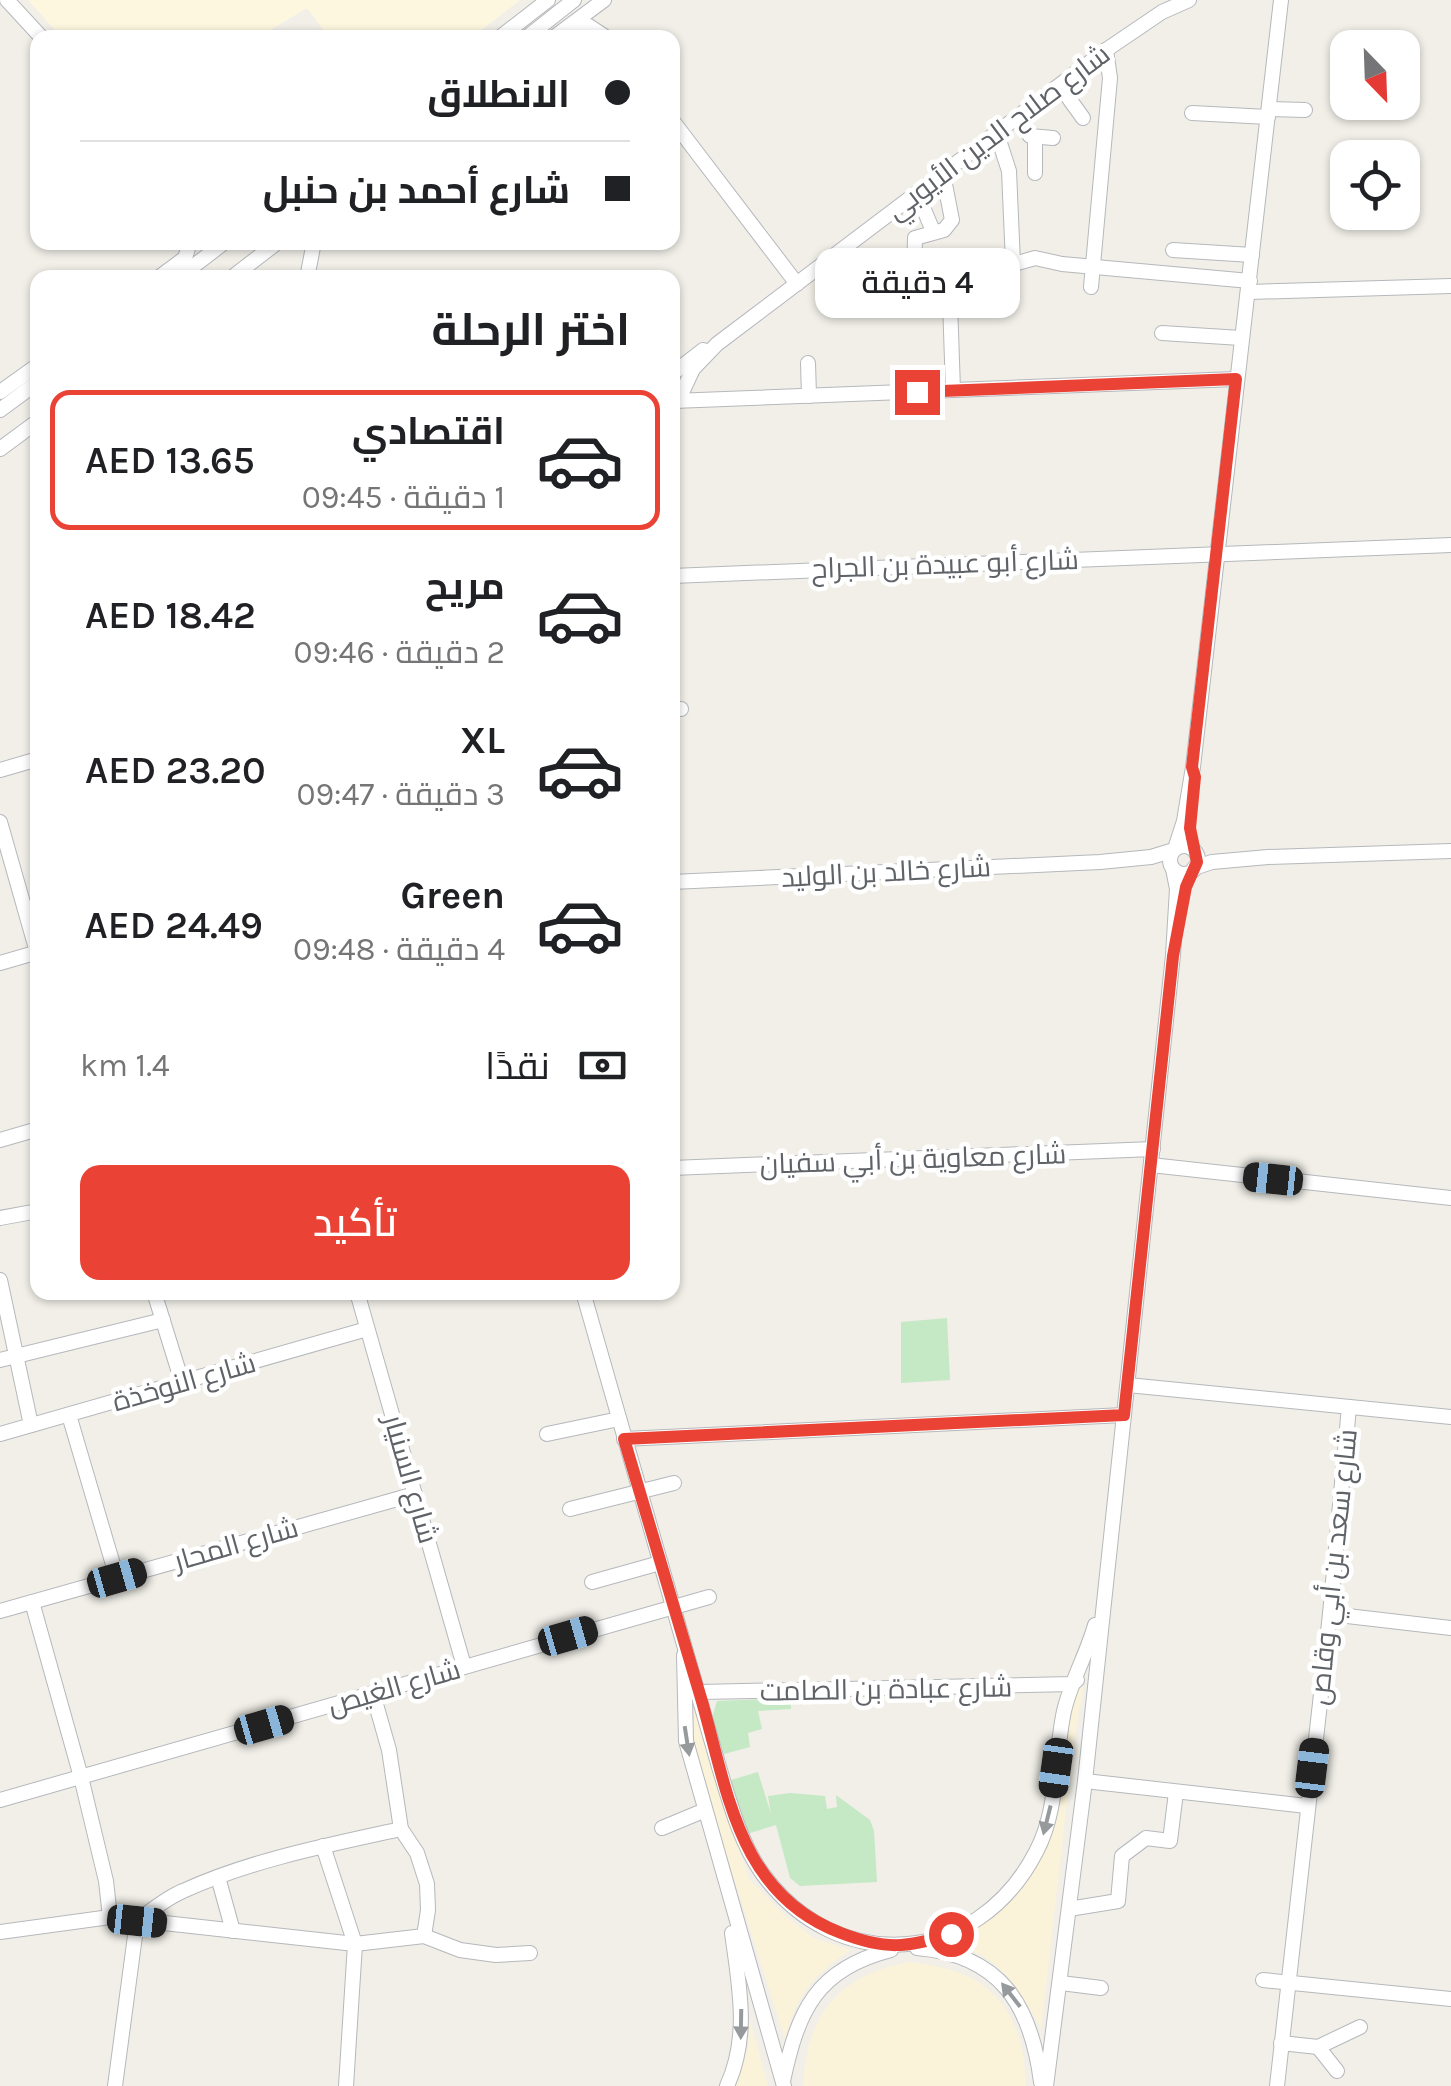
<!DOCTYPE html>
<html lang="ar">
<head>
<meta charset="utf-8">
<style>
  body { margin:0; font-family:Karla,Cairo,sans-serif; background:#f6f6f6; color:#202124; direction:rtl; height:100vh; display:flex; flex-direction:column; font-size:38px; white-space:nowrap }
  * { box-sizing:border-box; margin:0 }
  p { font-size:32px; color:#757577 }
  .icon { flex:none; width:55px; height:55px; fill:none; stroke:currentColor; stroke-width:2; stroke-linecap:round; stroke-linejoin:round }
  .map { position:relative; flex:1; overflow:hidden; direction:ltr }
  .sheet { position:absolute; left:30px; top:270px; width:650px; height:1030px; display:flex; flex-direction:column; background:#fff; border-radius:20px; box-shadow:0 2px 8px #0004; direction:rtl }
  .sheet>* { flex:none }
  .guide { position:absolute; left:30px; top:30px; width:650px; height:220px; border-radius:20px; box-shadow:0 2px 8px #0004; direction:rtl; display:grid; align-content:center; height:220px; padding:0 50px; background:#fff }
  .needle { width:65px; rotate:157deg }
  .fabs { position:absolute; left:1330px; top:30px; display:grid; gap:20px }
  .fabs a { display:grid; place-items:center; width:90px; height:90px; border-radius:20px; background:#fff; box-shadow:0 2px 8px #0004; font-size:50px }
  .end { position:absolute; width:45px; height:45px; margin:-22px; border:12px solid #ea4335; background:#fff; box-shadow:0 0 0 5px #fff }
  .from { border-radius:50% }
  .bubble { position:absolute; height:70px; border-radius:20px; background:#fff; box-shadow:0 2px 8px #0004; font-size:32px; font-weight:600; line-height:70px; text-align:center; direction:rtl }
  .car { position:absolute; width:30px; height:60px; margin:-30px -15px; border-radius:12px; box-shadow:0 0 8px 2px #0007; background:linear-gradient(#222 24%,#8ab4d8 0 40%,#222 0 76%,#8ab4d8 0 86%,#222 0) }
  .guide b { display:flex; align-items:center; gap:35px; height:95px; font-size:38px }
  .guide b+b { border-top:2px solid #e0e0e0 }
  .guide i { width:25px; height:25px; background:#202124 }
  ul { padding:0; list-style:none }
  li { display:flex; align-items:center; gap:30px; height:140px; margin:0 20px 15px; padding:0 30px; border:5px solid transparent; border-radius:20px }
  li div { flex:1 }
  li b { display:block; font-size:38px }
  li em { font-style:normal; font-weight:600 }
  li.on { border-color:#ea4335 }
  li>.icon { width:90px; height:90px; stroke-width:1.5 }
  h2 { padding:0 50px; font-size:45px; line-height:120px }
  .pay { display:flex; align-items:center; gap:25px; height:110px; padding:0 50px; font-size:38px }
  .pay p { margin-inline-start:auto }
  .cta { display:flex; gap:20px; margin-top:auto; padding:20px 50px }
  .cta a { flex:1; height:115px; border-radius:20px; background:#ea4335; color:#fff; font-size:40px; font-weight:600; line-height:115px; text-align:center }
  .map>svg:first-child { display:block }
  .commercial { fill:#fef7e0 }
  .green { fill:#c5e8c5 }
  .sand { fill:#fbf3d9 }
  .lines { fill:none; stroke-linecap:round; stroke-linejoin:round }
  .minor-casing { stroke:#b5b8bc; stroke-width:16 }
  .minor { stroke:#fff; stroke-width:14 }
  .oneway { fill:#979a9d }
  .route { stroke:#ea4335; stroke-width:12 }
  .labels { text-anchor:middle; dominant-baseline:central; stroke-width:9; stroke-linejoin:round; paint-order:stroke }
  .street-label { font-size:28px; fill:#5f6368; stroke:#fff }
</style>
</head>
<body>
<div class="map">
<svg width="1451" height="2086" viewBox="0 0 1451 2086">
  <rect width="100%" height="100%" fill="#f1efe8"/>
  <!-- commercial -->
  <path class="commercial" d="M28,0H520L473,37H329L307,8L259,37L62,38Z"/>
  <!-- green -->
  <g class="green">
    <path d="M947,1318L950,1380L901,1383V1322Z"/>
    <path d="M791,1698V1709L758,1711L762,1729L748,1733L750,1747L724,1754L712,1718L717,1701Z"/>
    <path d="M758,1772L771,1814L768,1796L790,1793L825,1796L827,1809L837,1807L836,1795L870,1820L874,1831L877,1882L800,1886L790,1878L776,1825L747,1834L731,1780Z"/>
  </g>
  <!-- sand -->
  <g class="sand">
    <path d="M1074,1687L1083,1688L1074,1740L1041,2029C1018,1986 998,1954 949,1943C973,1929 1000,1916 1016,1893C1047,1851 1062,1741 1074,1687Z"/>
    <path d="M692,1703L749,1879L783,1914L813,1938L851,1950C815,1972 795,1998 785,2039L690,1740Z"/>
    <path d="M908,1962C987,1969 1023,2005 1026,2086H803C807,2014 837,1977 908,1962Z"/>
    <path d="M750,2021L768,2086H735L748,2049Z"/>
  </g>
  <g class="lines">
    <defs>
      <g id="minor">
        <path d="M7,0L42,38"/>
        <path d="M570,26H589L607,38"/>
        <path d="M499,38L548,0"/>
        <path d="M526,38L574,0"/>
        <path d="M553,38L604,0"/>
        <path d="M1060,86L1083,118"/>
        <path d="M1269,109L1305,110"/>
        <path d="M1192,113L1268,117"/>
        <path d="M1017,118L1030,136L1053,138"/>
        <path d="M672,120L797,284"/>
        <path d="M997,134L1009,171L1013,263"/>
        <path d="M1035,173V137"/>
        <path d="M917,193L933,231"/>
        <path d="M1173,250L1252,255"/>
        <path d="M973,268L1004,267L1035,258L1062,264L1250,281"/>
        <path d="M914,275L915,238L944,230L952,220L943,174"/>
        <path d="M158,278L185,258L190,242"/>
        <path d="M178,278L225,242"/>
        <path d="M231,278L278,242"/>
        <path d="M307,278L314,242"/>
        <path d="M1091,287L1110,78L1106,50"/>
        <path d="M1249,292L1451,286"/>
        <path d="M950,302L953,390"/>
        <path d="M1162,333L1241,338"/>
        <path d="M808,363L809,396"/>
        <path d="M672,374L703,350"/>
        <path d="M0,392L38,365"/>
        <path d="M673,401L1236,379"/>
        <path d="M678,401L693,369L717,344L1106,50L1162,12L1189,0"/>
        <path d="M0,410L38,382"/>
        <path d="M0,449L38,421"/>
        <path d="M672,576L1451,545"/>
        <path d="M672,709H681"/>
        <path d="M0,770L38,759"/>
        <path d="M0,822L37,952"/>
        <circle cx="1184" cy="860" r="14"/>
        <path d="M1175,849L1184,821L1193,767L1281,0"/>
        <path d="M1194,868L1212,862L1268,857L1451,851"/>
        <path d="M672,882L1100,862L1151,857L1174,850"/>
        <path d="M0,963L38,952"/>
        <path d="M0,1140L38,1129"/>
        <path d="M1151,1165L1451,1198"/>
        <path d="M672,1168L1153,1149"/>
        <path d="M0,1218L38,1211"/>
        <path d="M0,1280L31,1425"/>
        <path d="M154,1292L182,1382"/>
        <path d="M357,1292L464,1666"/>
        <path d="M583,1292L719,1767C730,1803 740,1842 762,1873C837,1977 977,1966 1036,1852C1059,1809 1054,1758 1064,1711C1071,1681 1087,1654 1095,1625"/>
        <path d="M0,1360L163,1320"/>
        <path d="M1128,1385L1451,1417"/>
        <path d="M69,1415L117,1578"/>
        <path d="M0,1434L367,1329"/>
        <path d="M547,1434L619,1419"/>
        <path d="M624,1439L1124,1415"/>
        <path d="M570,1509L674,1483"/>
        <path d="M592,1582L660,1563"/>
        <path d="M32,1602L81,1777L106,1881L110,1917"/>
        <path d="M0,1611L415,1494"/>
        <path d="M1330,1614L1451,1628"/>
        <path d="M684,1655L686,1741L784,2086"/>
        <path d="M700,1692L1072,1684L1077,1680"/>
        <path d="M373,1694L389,1750L401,1829L417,1853L427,1884L428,1910L424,1936"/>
        <path d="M1085,1781L1307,1806"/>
        <path d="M0,1800L709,1597"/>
        <path d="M662,1828L703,1811"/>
        <path d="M323,1846L355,1944L346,2086"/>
        <path d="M218,1877L233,1931"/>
        <path d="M1069,1909L1118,1901L1122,1856L1146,1838L1170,1841L1176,1792"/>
        <path d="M0,1932L110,1917L355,1944L424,1936L460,1950L496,1955L530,1953"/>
        <path d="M917,1948C1001,1955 1031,2005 1041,2082"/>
        <path d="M1263,1980L1451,1999"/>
        <path d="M1061,1983L1101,1988"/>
        <path d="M1281,2043L1318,2047"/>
        <path d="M1337,2071L1318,2047L1360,2027"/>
        <path d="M783,2081C798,2011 816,1969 891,1950"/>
        <path d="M115,2086L137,1921C151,1911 166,1898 183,1891C251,1860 328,1845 401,1829"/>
        <path d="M727,2086C750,2036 739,1985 732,1933"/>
        <path d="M1046,2086L1085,1781L1173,955L1177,889L1173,869"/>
        <path d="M1277,2086L1330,1614L1349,1407"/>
      </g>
    </defs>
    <!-- minor casing -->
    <use href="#minor" class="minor-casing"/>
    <!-- minor -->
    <use href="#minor" class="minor"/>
  </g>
  <!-- one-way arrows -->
  <defs><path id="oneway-solid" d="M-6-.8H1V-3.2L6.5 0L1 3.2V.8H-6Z" transform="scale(2.5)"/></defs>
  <g class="oneway">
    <use href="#oneway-solid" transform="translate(687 1741) rotate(81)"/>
    <use href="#oneway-solid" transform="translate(1047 1820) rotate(104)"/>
    <use href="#oneway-solid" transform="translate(1011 1995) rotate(-128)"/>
    <use href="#oneway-solid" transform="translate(741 2024) rotate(91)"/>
  </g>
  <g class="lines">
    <!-- route -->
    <path class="route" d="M917,392L1236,379L1192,767L1195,777L1190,828L1197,862L1186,887L1173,956L1124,1415L624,1439C648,1522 673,1605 698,1688C727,1782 734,1893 841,1933C885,1950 907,1948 951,1934"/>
  </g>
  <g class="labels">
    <!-- street labels -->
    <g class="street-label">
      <text transform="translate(998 132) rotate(-37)">شارع صلاح الدين الأيوبي</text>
      <text transform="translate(945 564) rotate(-2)">شارع أبو عبيدة بن الجراح</text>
      <text transform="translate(886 872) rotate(-3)">شارع خالد بن الوليد</text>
      <text transform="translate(913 1159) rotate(-2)">شارع معاوية بن أبي سفيان</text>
      <text transform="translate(184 1382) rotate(-16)">شارع النوخذة</text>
      <text transform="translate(411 1479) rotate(74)">شارع السنيار</text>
      <text transform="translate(236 1544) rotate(-16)">شارع المحار</text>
      <text transform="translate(1333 1567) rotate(-84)">شارع سعد بن أبي وقاص</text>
      <text transform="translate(394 1687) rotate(-16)">شارع الغيص</text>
      <text transform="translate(886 1689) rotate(-1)">شارع عبادة بن الصامت</text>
    </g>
  </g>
</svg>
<div class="fabs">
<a><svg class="needle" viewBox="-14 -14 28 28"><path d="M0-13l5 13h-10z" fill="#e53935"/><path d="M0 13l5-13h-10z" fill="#757577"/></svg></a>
<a><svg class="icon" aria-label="locate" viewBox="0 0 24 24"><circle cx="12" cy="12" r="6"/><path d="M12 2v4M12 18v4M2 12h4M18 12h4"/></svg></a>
</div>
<i class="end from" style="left:951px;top:1934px"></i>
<i class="end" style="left:917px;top:392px"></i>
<div class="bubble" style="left:815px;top:248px;width:205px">4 دقيقة</div>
<i class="car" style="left:1273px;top:1179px;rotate:276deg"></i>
<i class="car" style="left:117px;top:1578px;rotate:74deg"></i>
<i class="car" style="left:568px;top:1636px;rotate:74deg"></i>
<i class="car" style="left:264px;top:1725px;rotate:74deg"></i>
<i class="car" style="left:1056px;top:1768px;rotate:188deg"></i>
<i class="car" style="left:1312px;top:1768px;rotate:7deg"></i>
<i class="car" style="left:137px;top:1921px;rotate:96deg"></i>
<div class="guide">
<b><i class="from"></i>الانطلاق</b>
<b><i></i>شارع أحمد بن حنبل</b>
</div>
<section class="sheet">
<h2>اختر الرحلة</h2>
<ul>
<li class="on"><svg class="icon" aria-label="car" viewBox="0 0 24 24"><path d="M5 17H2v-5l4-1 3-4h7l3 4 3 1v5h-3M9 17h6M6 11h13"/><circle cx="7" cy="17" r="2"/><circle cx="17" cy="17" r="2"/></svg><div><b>اقتصادي</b><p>1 دقيقة · 09:45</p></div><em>AED 13.65</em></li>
<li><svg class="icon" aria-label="car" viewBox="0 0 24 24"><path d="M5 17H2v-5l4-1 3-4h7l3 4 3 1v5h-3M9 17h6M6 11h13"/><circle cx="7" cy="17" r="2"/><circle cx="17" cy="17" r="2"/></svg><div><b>مريح</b><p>2 دقيقة · 09:46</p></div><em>AED 18.42</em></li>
<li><svg class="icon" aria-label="car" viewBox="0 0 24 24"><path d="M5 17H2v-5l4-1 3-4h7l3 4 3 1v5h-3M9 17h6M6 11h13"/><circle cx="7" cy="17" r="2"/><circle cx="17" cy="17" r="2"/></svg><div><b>XL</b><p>3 دقيقة · 09:47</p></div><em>AED 23.20</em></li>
<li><svg class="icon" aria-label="car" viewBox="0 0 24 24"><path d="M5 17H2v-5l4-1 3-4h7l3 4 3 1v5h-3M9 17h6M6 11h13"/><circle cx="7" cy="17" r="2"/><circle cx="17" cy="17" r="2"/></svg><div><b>Green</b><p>4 دقيقة · 09:48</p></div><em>AED 24.49</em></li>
</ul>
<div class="pay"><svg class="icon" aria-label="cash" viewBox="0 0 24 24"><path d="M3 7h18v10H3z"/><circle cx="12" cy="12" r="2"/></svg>نقدًا<p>1.4 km</p></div>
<div class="cta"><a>تأكيد</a></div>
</section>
</div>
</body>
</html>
